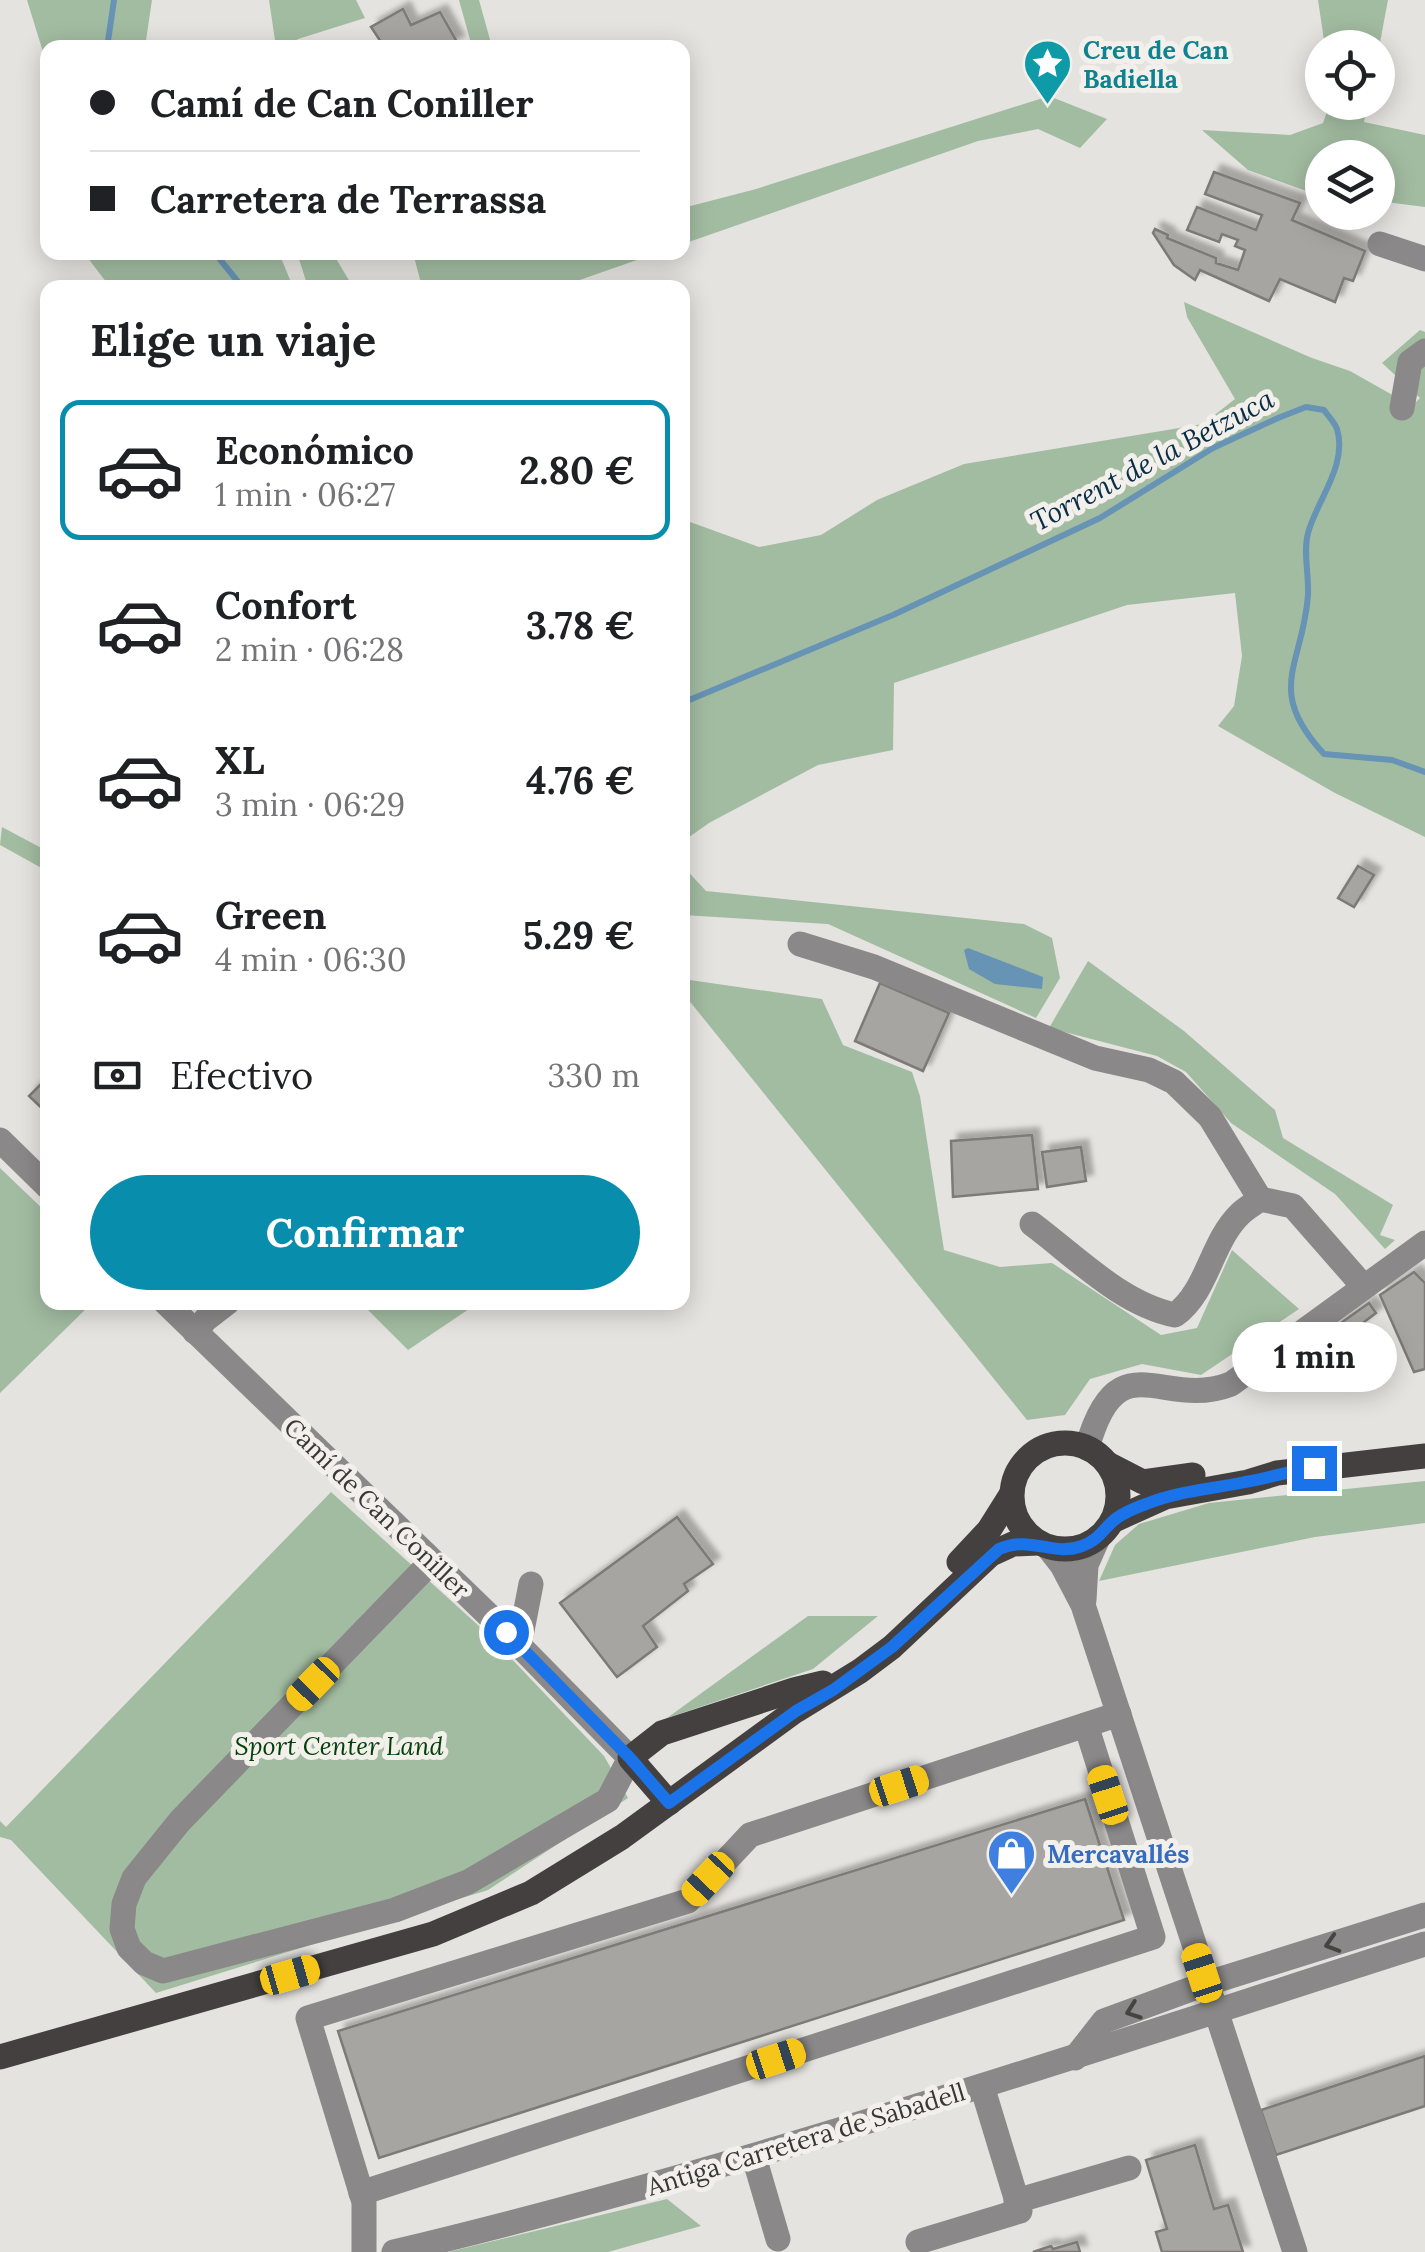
<!DOCTYPE html>
<html lang="es">
<head>
<meta charset="utf-8">
<style>
  body { margin:0; font-family:Lora,serif; background:#f2f2f2; color:#202124; height:100vh; display:flex; flex-direction:column; font-size:38px; white-space:nowrap }
  * { box-sizing:border-box; margin:0 }
  p { font-size:32px; color:#757577 }
  .icon { flex:none; width:55px; height:55px; fill:none; stroke:currentColor; stroke-width:2; stroke-linecap:round; stroke-linejoin:round }
  .map { position:relative; flex:1; overflow:hidden }
  .details { position:absolute; left:40px; top:280px; width:650px; height:1030px; display:flex; flex-direction:column; background:#fff; border-radius:20px; box-shadow:0 5px 25px #0003 }
  .details>* { flex:none }
  .banner { position:absolute; left:40px; top:40px; width:650px; height:220px; border-radius:20px; box-shadow:0 5px 25px #0003; display:grid; align-content:center; height:220px; padding:0 50px; background:#fff }
  .fabs { position:absolute; left:1305px; top:30px; display:grid; gap:20px }
  .fabs a { display:grid; place-items:center; width:90px; height:90px; border-radius:50%; background:#fff; box-shadow:0 5px 25px #0003; font-size:50px }
  .end { position:absolute; width:45px; height:45px; margin:-22px; border:12px solid #1a73e8; background:#fff; box-shadow:0 0 0 5px #fff }
  .from { border-radius:50% }
  .bubble { position:absolute; height:70px; border-radius:35px; background:#fff; box-shadow:0 5px 25px #0003; font-size:32px; font-weight:700; line-height:70px; text-align:center }
  .car { position:absolute; width:30px; height:60px; margin:-30px -15px; border-radius:12px; box-shadow:0 0 8px 2px #0007; background:linear-gradient(#f5c518 24%,#345 0 40%,#f5c518 0 76%,#345 0 86%,#f5c518 0) }
  .banner b { display:flex; align-items:center; gap:35px; height:95px; font-size:38px }
  .banner b+b { border-top:2px solid #e0e0e0 }
  .banner i { width:25px; height:25px; background:#202124 }
  ul { padding:0; list-style:none }
  li { display:flex; align-items:center; gap:30px; height:140px; margin:0 20px 15px; padding:0 30px; border:5px solid transparent; border-radius:20px }
  li div { flex:1 }
  li b { display:block; font-size:38px }
  li em { font-style:normal; font-weight:700 }
  li.active { border-color:#088dac }
  li>.icon { width:90px; height:90px; stroke-width:1.5 }
  h2 { padding:0 50px; font-size:45px; line-height:120px }
  .pay { display:flex; align-items:center; gap:25px; height:110px; padding:0 50px; font-size:38px }
  .pay p { margin-inline-start:auto }
  .action { display:flex; gap:20px; margin-top:auto; padding:20px 50px }
  .action a { flex:1; height:115px; border-radius:60px; background:#088dac; color:#fff; font-size:40px; font-weight:700; line-height:115px; text-align:center }
  .map>svg:first-child { display:block }
  .green { fill:#a2bca1 }
  .water { fill:#6793b5 }
  .lines { fill:none; stroke-linecap:round; stroke-linejoin:round }
  .stream { stroke:#6793b5; stroke-width:6 }
  .building { fill:#a7a5a1; stroke:#7d7a77; stroke-width:2.5; filter:url(#shadow) }
  .minor { stroke:#8a8888; stroke-width:25 }
  .major { stroke:#444040; stroke-width:25 }
  .oneway { stroke:#454443 }
  .route { stroke:#1a73e8; stroke-width:12 }
  .labels { text-anchor:middle; dominant-baseline:central; stroke-width:10; stroke-linejoin:round; paint-order:stroke }
  .culture-label { font-size:25px; font-weight:bold; fill:#0d838f; stroke:#f3f0ec; text-anchor:start }
  .street-label { font-size:25px; fill:#393837; stroke:#f3f0ec }
  .park-label { font-size:25px; font-style:italic; fill:#023f09; stroke:#f3f0ec }
  .shop-label { font-size:25px; font-weight:bold; fill:#366cbe; stroke:#f3f0ec; text-anchor:start }
  .water-label { font-size:28px; font-style:italic; fill:#082d45; stroke:#f3f0ec }
</style>
</head>
<body>
<div class="map">
<svg width="1425" height="2252" viewBox="0 0 1425 2252">
  <defs>
    <filter id="shadow"><feDropShadow dx="7" dy="-7" stdDeviation="2.5" flood-color="#0004"/></filter>
  </defs>
  <rect width="100%" height="100%" fill="#e5e3df"/>
  <!-- green -->
  <g class="green">
    <path d="M27,0H152L145,47L48,48L47,65Z"/>
    <path d="M269,0H356L365,18L298,39L287,47H276Z"/>
    <path d="M459,0H479L492,47H472Z"/>
    <path d="M1318,0H1388L1378,53V48L1325,47Z"/>
    <path d="M1049,96L1107,119L1080,148L1038,129L978,141L683,244V208L756,189Z"/>
    <path d="M1330,103H1368L1364,122L1425,135V207L1378,201V158H1322V195L1315,194L1248,170L1202,130L1290,135L1323,123Z"/>
    <path d="M332,252L353,287H308L297,253Z"/>
    <path d="M84,253H279L293,287H110Z"/>
    <path d="M413,253V252L657,253L574,282L575,288L422,287Z"/>
    <path d="M1184,302L1312,358L1350,371L1412,406L1420,398L1382,363L1420,330L1425,332V837L1335,793L1218,726L1234,706L1242,656L1235,593L1127,605L894,683L893,750L818,765L709,823L682,842V519L759,547L821,535L877,500L964,464L1203,424L1235,399L1187,317Z"/>
    <path d="M2,827L47,851V871L0,845Z"/>
    <path d="M682,865L706,891L1024,924L1052,938L1060,978L1036,1018L828,924L683,915Z"/>
    <path d="M1088,961L1184,1031L1275,1110L1283,1138L1393,1205L1380,1235L1395,1240L1385,1249L1335,1194L1231,1123L1186,1072L1157,1056L1049,1028Z"/>
    <path d="M683,979L822,999L843,1045L912,1072L920,1096L944,1250L1000,1267L1052,1263L1161,1335L1197,1328L1232,1250L1299,1309L1201,1375L1142,1364L1090,1379L1065,1415L1027,1420L683,993Z"/>
    <path d="M0,1168L47,1213L48,1302L92,1303L0,1393Z"/>
    <path d="M361,1303H478L408,1350Z"/>
    <path d="M1425,1481V1523L1315,1537L1099,1581L1115,1545L1139,1524L1209,1503Z"/>
    <path d="M331,1492L490,1636L604,1756L628,1798L488,1890L156,1993L11,1840L0,1837V1821L6,1827Z"/>
    <path d="M808,1616H878L813,1669L667,1718Z"/>
    <path d="M667,2199L701,2226L608,2252H448Z"/>
  </g>
  <!-- water -->
  <path class="water" d="M968,948L1043,977L1042,989L995,984L969,969L964,950Z"/>
  <g class="lines">
    <!-- stream -->
    <g class="stream">
      <path d="M107,48L114,0"/>
      <path d="M214,252L243,288"/>
      <path d="M682,703L893,615L1100,518L1213,448L1278,418L1306,407L1324,410C1328,416 1335,423 1337,429C1348,465 1317,500 1308,533C1303,552 1309,575 1308,595C1303,666 1264,689 1324,754L1392,760L1425,772"/>
    </g>
  </g>
  <!-- building -->
  <g class="building">
    <path d="M403,9L411,25L440,12L457,42L446,48H385L371,27Z"/>
    <path d="M1214,172L1300,203L1292,220L1365,251L1353,281L1344,278L1335,302L1280,279L1269,301L1200,270L1195,280L1174,265L1153,233L1155,229L1168,235L1167,238L1216,258V263L1238,270L1245,250L1235,246L1238,240L1222,234L1219,242L1187,230L1197,207L1256,230L1262,215L1205,194Z"/>
    <path d="M1358,866L1374,875L1354,907L1338,898Z"/>
    <path d="M880,983L949,1013L923,1071L855,1041Z"/>
    <path d="M48,1077V1114L29,1096Z"/>
    <path d="M1032,1135L1038,1189L953,1197L951,1141Z"/>
    <path d="M1081,1147L1086,1181L1047,1187L1042,1152Z"/>
    <path d="M1414,1272L1425,1283V1369L1414,1372L1380,1295Z"/>
    <path d="M1369,1303L1376,1313L1318,1357L1314,1351L1301,1362L1304,1368L1275,1389L1265,1377Z"/>
    <path d="M677,1517L713,1564L684,1584L688,1591L643,1626L657,1647L617,1677L560,1603Z"/>
    <path d="M1085,1799L1124,1920L379,2158L338,2031Z"/>
    <path d="M1425,2056V2106L1276,2155L1261,2110Z"/>
    <path d="M1195,2145L1214,2209L1228,2205L1243,2252H1162L1156,2232L1167,2229L1146,2160Z"/>
    <path d="M1077,2242L1080,2252H1033L1051,2246L1053,2249Z"/>
  </g>
  <g class="lines">
    <!-- minor -->
    <g class="minor">
      <path d="M1380,244L1425,259"/>
      <path d="M1402,408L1410,362L1425,351"/>
      <path d="M800,944L874,967L1095,1058L1149,1070L1174,1082L1210,1117L1260,1199"/>
      <path d="M0,1140L48,1187"/>
      <path d="M1032,1224C1075,1256 1121,1304 1175,1315C1208,1291 1211,1242 1240,1214C1246,1208 1254,1204 1260,1199L1293,1206L1364,1287"/>
      <path d="M165,1302L506,1632L630,1758L608,1800L468,1882L395,1910L163,1971L144,1963L129,1948L122,1929L124,1904L134,1878L180,1821L432,1561"/>
      <path d="M195,1332L206,1319L228,1302"/>
      <path d="M1087,1448C1118,1338 1162,1411 1231,1384L1425,1243"/>
      <path d="M1048,1547L1062,1565L1083,1605L1295,2252"/>
      <path d="M1084,1600L1086,1565L1098,1538"/>
      <path d="M519,1646L531,1584"/>
      <path d="M1075,2058L1104,2021L1205,1984L1425,1915"/>
      <path d="M754,2157L778,2239"/>
      <path d="M361,2193L1153,1937L1086,1725"/>
      <path d="M1016,2201L1129,2168"/>
      <path d="M918,2242L1020,2211L982,2086"/>
      <path d="M364,2252V2202L308,2018L688,1901L750,1835L1119,1714"/>
      <path d="M394,2252C743,2169 1083,2053 1425,1944"/>
    </g>
    <!-- major -->
    <g class="major">
      <circle cx="1065" cy="1496" r="53"/>
      <path d="M1108,1464L1143,1482L1193,1475"/>
      <path d="M1112,1521L1165,1497L1248,1482L1277,1473L1425,1456"/>
      <path d="M959,1562L989,1530L1011,1495"/>
      <path d="M669,1803L630,1758L662,1733L794,1690L823,1683"/>
      <path d="M0,2057L433,1934L531,1893L622,1837L795,1711L860,1671L892,1647L991,1554L1013,1544L1038,1543"/>
    </g>
  </g>
  <!-- one-way arrows -->
  <defs><path id="oneway-chevron" d="M-2-3.5L2.5 0L-2 3.5" fill="none" stroke-width="1.6" stroke-linecap="round" stroke-linejoin="round" transform="scale(2.5)"/></defs>
  <g class="oneway">
    <use href="#oneway-chevron" transform="translate(1332 1944) rotate(163)"/>
    <use href="#oneway-chevron" transform="translate(1133 2011) rotate(160)"/>
  </g>
  <g class="lines">
    <!-- route -->
    <path class="route" d="M506,1632L630,1758L669,1803L796,1711L833,1690L892,1647L999,1549C1032,1535 1052,1557 1082,1546C1097,1541 1101,1532 1112,1522C1120,1514 1135,1508 1146,1504C1178,1491 1212,1489 1245,1482C1269,1478 1289,1471 1314,1468"/>
  </g>
  <!-- icons -->
  <defs>
    <symbol id="sight-pin" viewBox="-11 -11 22 30"><path d="M0 17L-7.5 6A9.5 9.5 0 1 1 7.5 6Z" fill="#0f9aa8" stroke="#f3f0ec"/><path d="M0-6L1.8-2.2L6-1.7L2.9 1.2L3.7 5.4L0 3.3L-3.7 5.4L-2.9 1.2L-6-1.7L-1.8-2.2Z" fill="#fff"/></symbol>
    <symbol id="shop-pin" viewBox="-11 -11 22 30"><path d="M0 17L-7.5 6A9.5 9.5 0 1 1 7.5 6Z" fill="#3f7fe0" stroke="#f3f0ec"/><path d="M-5-2.5h2.3a2.7 3.5 0 0 1 5.4 0H5L5.5 6h-11ZM-1.5-2.5h3a1.5 2.3 0 0 0-3 0Z" fill="#fff"/></symbol>
  </defs>
  <g fill-rule="evenodd">
    <use href="#sight-pin" x="1020" y="36" width="55" height="75"/>
    <use href="#shop-pin" x="984" y="1826" width="55" height="75"/>
  </g>
  <g class="labels">
    <!-- culture labels -->
    <g class="culture-label">
      <text x="1083" y="50">Creu de Can<tspan x="1083" dy="29">Badiella</tspan></text>
    </g>
    <!-- street labels -->
    <g class="street-label">
      <text transform="translate(377 1508) rotate(44)">Camí de Can Coniller</text>
      <text transform="translate(806 2139) rotate(-17)">Antiga Carretera de Sabadell</text>
    </g>
    <!-- park labels -->
    <g class="park-label">
      <text x="339" y="1746">Sport Center Land</text>
    </g>
    <!-- shop labels -->
    <g class="shop-label">
      <text x="1047" y="1854">Mercavallés</text>
    </g>
    <!-- water labels -->
    <g class="water-label">
      <text transform="translate(1152 460) rotate(-28)">Torrent de la Betzuca</text>
    </g>
  </g>
</svg>
<div class="fabs">
<a><svg class="icon" aria-label="locate" viewBox="0 0 24 24"><circle cx="12" cy="12" r="6"/><path d="M12 2v4M12 18v4M2 12h4M18 12h4"/></svg></a>
<a><svg class="icon" aria-label="layers" viewBox="0 0 24 24"><path d="M12 4l9 5-9 5-9-5zM3 14l9 5 9-5"/></svg></a>
</div>
<i class="end from" style="left:506px;top:1632px"></i>
<i class="end" style="left:1314px;top:1468px"></i>
<div class="bubble" style="left:1232px;top:1322px;width:165px">1 min</div>
<i class="car" style="left:313px;top:1684px;rotate:224deg"></i>
<i class="car" style="left:899px;top:1786px;rotate:72deg"></i>
<i class="car" style="left:1108px;top:1795px;rotate:342deg"></i>
<i class="car" style="left:708px;top:1879px;rotate:223deg"></i>
<i class="car" style="left:1202px;top:1973px;rotate:342deg"></i>
<i class="car" style="left:290px;top:1975px;rotate:74deg"></i>
<i class="car" style="left:776px;top:2059px;rotate:72deg"></i>
<div class="banner">
<b><i class="from"></i>Camí de Can Coniller</b>
<b><i></i>Carretera de Terrassa</b>
</div>
<section class="details">
<h2>Elige un viaje</h2>
<ul>
<li class="active"><svg class="icon" aria-label="car" viewBox="0 0 24 24"><path d="M5 17H2v-5l4-1 3-4h7l3 4 3 1v5h-3M9 17h6M6 11h13"/><circle cx="7" cy="17" r="2"/><circle cx="17" cy="17" r="2"/></svg><div><b>Económico</b><p>1 min · 06:27</p></div><em>2.80 €</em></li>
<li><svg class="icon" aria-label="car" viewBox="0 0 24 24"><path d="M5 17H2v-5l4-1 3-4h7l3 4 3 1v5h-3M9 17h6M6 11h13"/><circle cx="7" cy="17" r="2"/><circle cx="17" cy="17" r="2"/></svg><div><b>Confort</b><p>2 min · 06:28</p></div><em>3.78 €</em></li>
<li><svg class="icon" aria-label="car" viewBox="0 0 24 24"><path d="M5 17H2v-5l4-1 3-4h7l3 4 3 1v5h-3M9 17h6M6 11h13"/><circle cx="7" cy="17" r="2"/><circle cx="17" cy="17" r="2"/></svg><div><b>XL</b><p>3 min · 06:29</p></div><em>4.76 €</em></li>
<li><svg class="icon" aria-label="car" viewBox="0 0 24 24"><path d="M5 17H2v-5l4-1 3-4h7l3 4 3 1v5h-3M9 17h6M6 11h13"/><circle cx="7" cy="17" r="2"/><circle cx="17" cy="17" r="2"/></svg><div><b>Green</b><p>4 min · 06:30</p></div><em>5.29 €</em></li>
</ul>
<div class="pay"><svg class="icon" aria-label="cash" viewBox="0 0 24 24"><path d="M3 7h18v10H3z"/><circle cx="12" cy="12" r="2"/></svg>Efectivo<p>330 m</p></div>
<div class="action"><a>Confirmar</a></div>
</section>
</div>
</body>
</html>
